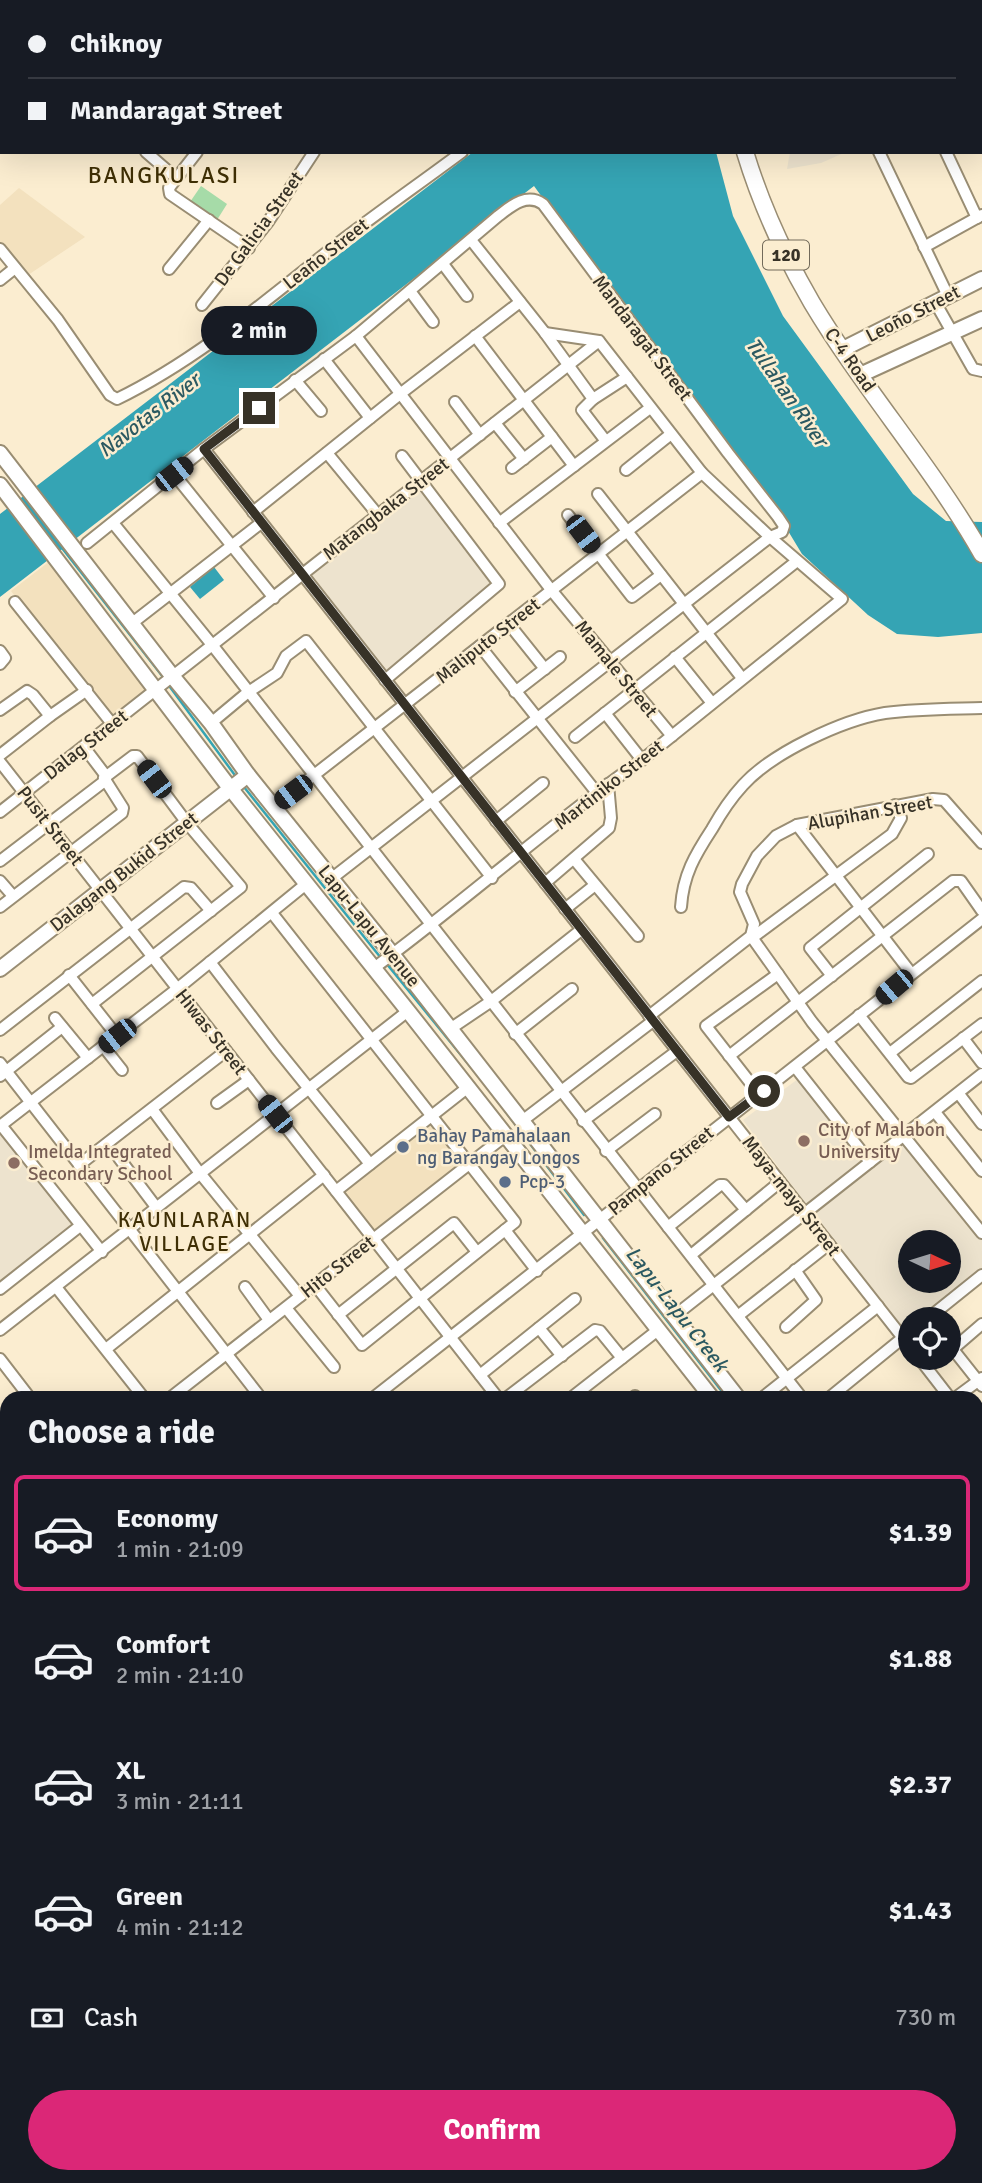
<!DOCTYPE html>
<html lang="en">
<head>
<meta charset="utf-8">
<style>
  body { margin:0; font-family:Signika,sans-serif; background:#20242c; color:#f1f3f6; height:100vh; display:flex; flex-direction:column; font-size:26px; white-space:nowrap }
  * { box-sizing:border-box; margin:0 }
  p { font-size:23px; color:#9ea1a6 }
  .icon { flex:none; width:38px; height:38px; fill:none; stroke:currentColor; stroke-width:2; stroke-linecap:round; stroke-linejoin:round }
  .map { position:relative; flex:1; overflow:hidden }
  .drawer { position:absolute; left:0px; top:1391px; width:984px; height:793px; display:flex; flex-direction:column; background:#171b24; border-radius:21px 21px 0 0; box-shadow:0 7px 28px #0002 }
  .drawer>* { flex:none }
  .hud { position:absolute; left:0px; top:0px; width:984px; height:154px; box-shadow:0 7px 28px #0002; display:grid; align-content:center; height:154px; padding:0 28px; background:#171b24 }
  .needle { width:46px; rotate:94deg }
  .tools { position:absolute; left:898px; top:1230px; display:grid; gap:14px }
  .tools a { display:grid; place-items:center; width:63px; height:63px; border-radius:50%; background:#171b24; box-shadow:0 7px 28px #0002; font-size:35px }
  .end { position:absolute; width:32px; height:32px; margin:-16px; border:9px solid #373227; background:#fff; box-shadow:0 0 0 4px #fff }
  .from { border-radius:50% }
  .bubble { position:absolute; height:49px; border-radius:24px; background:#171b24; box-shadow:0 7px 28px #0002; font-size:23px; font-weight:800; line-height:49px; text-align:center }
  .car { position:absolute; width:21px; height:42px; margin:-21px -10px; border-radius:9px; box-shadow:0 0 5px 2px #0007; background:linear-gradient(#222 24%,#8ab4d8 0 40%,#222 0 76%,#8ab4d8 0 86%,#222 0) }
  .hud b { display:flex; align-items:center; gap:24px; height:66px; font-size:26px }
  .hud b+b { border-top:2px solid #363941 }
  .hud i { width:18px; height:18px; background:#f1f3f6 }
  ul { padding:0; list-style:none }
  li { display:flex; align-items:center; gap:21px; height:116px; margin:0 14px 10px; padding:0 14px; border:4px solid transparent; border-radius:10px }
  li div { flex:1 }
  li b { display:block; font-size:26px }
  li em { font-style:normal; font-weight:800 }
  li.selected { border-color:#db2777 }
  li>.icon { width:63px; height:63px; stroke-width:1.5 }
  h2 { padding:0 28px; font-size:32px; line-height:84px }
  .pay { display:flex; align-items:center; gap:18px; height:77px; padding:0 28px; font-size:26px }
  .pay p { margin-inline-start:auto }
  .cta { display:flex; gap:14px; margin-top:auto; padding:14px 28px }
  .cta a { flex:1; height:80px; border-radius:42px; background:#db2777; color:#fff; font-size:28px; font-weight:800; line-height:80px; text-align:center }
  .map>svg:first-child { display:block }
  .built { fill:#f3e1be }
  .education { fill:#ede3ce; fill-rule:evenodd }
  .green { fill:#a6dba8 }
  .water { fill:#35a4b4 }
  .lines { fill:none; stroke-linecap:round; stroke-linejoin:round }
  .stream { stroke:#35a4b4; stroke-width:2.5 }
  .minor-casing { stroke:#998d73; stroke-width:14 }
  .major-casing { stroke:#998d73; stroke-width:18 }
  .highway-casing { stroke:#998d73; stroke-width:19 }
  .minor { stroke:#fff; stroke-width:10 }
  .major { stroke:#fff; stroke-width:14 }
  .highway { stroke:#fff; stroke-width:16 }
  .route { stroke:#373227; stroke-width:9 }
  .education-dot { fill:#8d6e63; stroke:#fbedd0; stroke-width:2.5 }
  .service-dot { fill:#5c6f8a; stroke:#fbedd0; stroke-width:2.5 }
  .labels { text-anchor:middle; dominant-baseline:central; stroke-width:5; stroke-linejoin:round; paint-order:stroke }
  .shield { fill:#fbedd0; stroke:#726a5a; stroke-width:2 }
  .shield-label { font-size:18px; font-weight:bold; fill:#373227 }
  .street-label { font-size:19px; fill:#373227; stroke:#fbedd0 }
  .education-label { font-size:19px; fill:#785e54; stroke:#fbedd0; text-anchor:start }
  .service-label { font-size:19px; fill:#4e5e75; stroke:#fbedd0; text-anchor:start }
  .water-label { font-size:21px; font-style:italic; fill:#2b5961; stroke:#fbedd0 }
  .neighbourhood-label { font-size:21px; letter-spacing:2px; fill:#3f2f05; stroke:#fbedd0 }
  .quarter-label { font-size:23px; letter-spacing:2px; fill:#3f2f05; stroke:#fbedd0 }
</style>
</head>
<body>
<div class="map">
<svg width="982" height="2183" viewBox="0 0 982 2183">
  <rect width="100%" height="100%" fill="#fbedd0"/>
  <!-- built -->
  <g class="built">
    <path d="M19,188L85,237L28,275L0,242V205Z"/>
    <path d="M50,561L149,688L109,718L11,591Z"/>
    <path d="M431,1119L464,1161L375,1231L340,1189Z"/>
  </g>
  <!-- education -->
  <g class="education">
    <path d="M790,152H846L821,163L787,169Z"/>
    <path d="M423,485L499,581L387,670L309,574Z"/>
    <path d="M802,1076L865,1161L807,1205L743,1120Z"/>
    <path d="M0,1131L77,1223L0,1288Z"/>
    <path d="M907,1141L982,1238V1273L921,1319L910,1320V1328L906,1331L814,1213ZM910,1242H948V1281H910Z"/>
    <path d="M0,1434L7,1443V1606L0,1597Z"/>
  </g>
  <!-- green -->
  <path class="green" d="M201,186L227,204L217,220L190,202Z"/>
  <!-- water -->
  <g class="water">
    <path d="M473,152H716L733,216L783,316L913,494L946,521L982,522V633L938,637L897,634L868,615L802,554L773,506L730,447L657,355L534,186L0,597V514Z"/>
    <path d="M214,567L224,580L200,599L190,587Z"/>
  </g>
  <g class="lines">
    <!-- stream -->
    <g class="stream">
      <path d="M62,548L163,677"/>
      <path d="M170,687L237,778"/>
      <path d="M244,787L381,958"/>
      <path d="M386,963L483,1082"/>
      <path d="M490,1091L584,1215"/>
      <path d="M603,1238L727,1398"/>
      <path d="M833,2180L850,2177"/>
    </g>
    <defs>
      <g id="minor">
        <path d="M358,0V2"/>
        <path d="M452,0L453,2"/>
        <path d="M511,0V2"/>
        <path d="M875,0L876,2"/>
        <path d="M940,0L941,2"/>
        <path d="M835,2L839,0"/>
        <path d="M146,152L176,178"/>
        <path d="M197,152L169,188L170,194L249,248"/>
        <path d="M879,152L948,296"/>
        <path d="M946,152L977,218"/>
        <path d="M471,240L545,333L593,399L582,410L605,440"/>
        <path d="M924,247L982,215"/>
        <path d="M0,249L58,320L110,395L117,399C201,358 272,295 345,238C383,209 423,181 462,152"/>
        <path d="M443,264L467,296"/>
        <path d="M169,269L209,220"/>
        <path d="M0,280L15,268"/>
        <path d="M410,291L433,322"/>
        <path d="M935,302L973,369L982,371"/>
        <path d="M202,305L268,222L314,152"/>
        <path d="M356,336L552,591L672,736"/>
        <path d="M475,336L574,466"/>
        <path d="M324,359L370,418"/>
        <path d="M295,380L321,411"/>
        <path d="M593,399L627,377"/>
        <path d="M455,402L480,435"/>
        <path d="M495,423L524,459"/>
        <path d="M204,449L910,1347"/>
        <path d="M327,453L378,515"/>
        <path d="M512,468L552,437"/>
        <path d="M626,470L671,434"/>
        <path d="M174,474L274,598"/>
        <path d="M598,494L742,678"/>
        <path d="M253,512L400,394L520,302"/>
        <path d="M568,515L632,597L661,575"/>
        <path d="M113,523L213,646L802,1398"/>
        <path d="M499,523L650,408"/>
        <path d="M87,543L204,449L356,336L497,217C510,207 526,192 543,204L728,453L778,517L784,526L782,532L770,537L331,879"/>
        <path d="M15,602L113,725"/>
        <path d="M131,624L261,523"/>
        <path d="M509,624L545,669"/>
        <path d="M480,646L597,793"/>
        <path d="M0,651L5,658L0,664"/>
        <path d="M675,657L712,703"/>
        <path d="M385,680L499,584L402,456"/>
        <path d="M515,692L560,657"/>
        <path d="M0,710L27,691L33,695L50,716L87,690"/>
        <path d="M605,713L642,760"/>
        <path d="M211,723L247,693L277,673L286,656L306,641L492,878"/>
        <path d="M575,737L797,561"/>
        <path d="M84,747L106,776"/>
        <path d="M0,755L50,716"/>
        <path d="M0,762L498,1398"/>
        <path d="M273,807L702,473"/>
        <path d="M0,812L599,341"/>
        <path d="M496,821L543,783"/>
        <path d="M797,825L911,973"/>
        <path d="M574,859L638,936"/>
        <path d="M0,861L106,780"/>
        <path d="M0,881L13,896"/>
        <path d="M545,883L609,828L611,818L608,784"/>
        <path d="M0,907L122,813L123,808L104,778L133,756H137L187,823L241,887L92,1004"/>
        <path d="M681,907C683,875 695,855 712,829C721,813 731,798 743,785C772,753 842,720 885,713C917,709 950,709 982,708"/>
        <path d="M565,909L595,885"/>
        <path d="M272,913L515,1222L362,1345L315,1285"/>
        <path d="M751,936L812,1022L982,1233"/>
        <path d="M752,938L892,834L901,818L895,805"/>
        <path d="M210,962L276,1048L370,1164"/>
        <path d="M374,968C465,901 549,825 642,760L842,599L770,537L702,473L599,341L545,333"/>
        <path d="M69,975L117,1036"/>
        <path d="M832,976L810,948L928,854"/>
        <path d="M859,1015L908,1077L911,1078L982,1024"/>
        <path d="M649,1016L751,936L754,924L740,892L742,884L757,856L776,836L797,825L933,799L944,800L982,843"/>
        <path d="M55,1018L88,1058"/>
        <path d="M450,1029L490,1002L581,930"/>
        <path d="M0,1030L184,887L191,888L211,911"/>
        <path d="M515,1034L572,989"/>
        <path d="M963,1038L982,1063"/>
        <path d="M103,1046L122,1070"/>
        <path d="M890,1053L982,981"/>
        <path d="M729,1056L953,881H961L982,911"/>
        <path d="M0,1063L261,1398"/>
        <path d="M795,1067L870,1162"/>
        <path d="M0,1076L62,1027"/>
        <path d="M759,1094L706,1026L778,974"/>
        <path d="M959,1094L982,1124"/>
        <path d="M217,1103L249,1080"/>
        <path d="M152,1109L199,1172L300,1296"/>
        <path d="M935,1112L982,1171"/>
        <path d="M522,1121L653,1021"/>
        <path d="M583,1121L677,1051"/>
        <path d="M1,1125L102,1252"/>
        <path d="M0,1126L177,989L306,884"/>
        <path d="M606,1151L655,1114"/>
        <path d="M119,1158L156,1207"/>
        <path d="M79,1165L226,1051"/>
        <path d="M336,1191L467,1088"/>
        <path d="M668,1227L720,1185H724L746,1210"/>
        <path d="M505,1230L537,1271"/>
        <path d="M691,1255L780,1182"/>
        <path d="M56,1287L144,1398"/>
        <path d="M245,1287L269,1320"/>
        <path d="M0,1289L80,1226"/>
        <path d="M286,1308L334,1367"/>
        <path d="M338,1315L454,1223L477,1252"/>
        <path d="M739,1315L829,1244"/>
        <path d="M673,1317L982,1074"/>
        <path d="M926,1320L982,1275"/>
        <path d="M786,1327L816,1300L795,1270"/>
        <path d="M539,1328L562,1356"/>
        <path d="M0,1330L408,1011"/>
        <path d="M948,1343L982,1386"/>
        <path d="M106,1349L324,1175"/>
        <path d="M953,1349L982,1324"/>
        <path d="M919,1358L950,1398"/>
        <path d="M0,1359L30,1398"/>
        <path d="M480,1375L575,1299"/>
        <path d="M170,1398L505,1136"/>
        <path d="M373,1398L982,919"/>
        <path d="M506,1398L595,1330L600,1331L622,1358"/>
        <path d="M571,1398L658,1330"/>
        <path d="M633,1398L635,1396"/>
        <path d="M762,1398L878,1306"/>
        <path d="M829,1398L910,1332"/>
        <path d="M955,1398L982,1378"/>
        <path d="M0,1430L7,1424"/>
        <path d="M976,1432L982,1439"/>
        <path d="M0,1600L7,1609"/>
        <path d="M0,1667L7,1676"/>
        <path d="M0,1691L7,1685"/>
        <path d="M977,1714L982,1710"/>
        <path d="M976,1728L982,1745"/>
        <path d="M0,1751L7,1746"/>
        <path d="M976,1777L982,1773"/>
        <path d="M0,1797L7,1791"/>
        <path d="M976,1821L982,1816"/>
        <path d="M0,1844L7,1874"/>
        <path d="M0,1932L7,1931"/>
        <path d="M976,1954L982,1953"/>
        <path d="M976,1999L982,1998"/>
        <path d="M0,2048H7"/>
        <path d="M976,2048H982"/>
        <path d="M976,2084L982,2083"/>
        <path d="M976,2113H982"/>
        <path d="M976,2158H982"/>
        <path d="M207,2177L210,2183"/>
        <path d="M430,2177L431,2183"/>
        <path d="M470,2177L473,2183"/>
        <path d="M626,2177L629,2183"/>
        <path d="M663,2177L664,2183"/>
        <path d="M695,2177L696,2183"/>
        <path d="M724,2177L725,2183"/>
        <path d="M756,2177L757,2183"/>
        <path d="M790,2177L791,2183"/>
        <path d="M829,2177L830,2183"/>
        <path d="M258,2183L270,2177"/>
        <path d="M394,2183L402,2177"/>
        <path d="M515,2183L523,2177"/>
        <path d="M588,2183L595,2177"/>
      </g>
      <g id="major">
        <path d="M843,349L982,279"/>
        <path d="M860,375L982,319"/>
        <path d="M0,453L173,677L211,723L248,775L392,954L738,1398"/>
        <path d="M0,485L230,788L408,1011L712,1398"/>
        <path d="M0,969L248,775"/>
        <path d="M976,1551L982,1547"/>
        <path d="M976,1572L982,1568"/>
        <path d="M0,2179L21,2177"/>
        <path d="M114,2183L133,2177"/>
      </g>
      <g id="highway">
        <path d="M717,0V2"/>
        <path d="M745,152C761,205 784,255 812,303C864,390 932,466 982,554"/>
        <path d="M69,2183L98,2177"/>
      </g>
    </defs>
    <!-- minor casing -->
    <use href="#minor" class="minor-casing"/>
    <!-- major casing -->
    <use href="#major" class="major-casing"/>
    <!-- highway casing -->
    <use href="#highway" class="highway-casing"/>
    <!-- minor -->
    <use href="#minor" class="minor"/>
    <!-- major -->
    <use href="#major" class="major"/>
    <!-- highway -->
    <use href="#highway" class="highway"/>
  </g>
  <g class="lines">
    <!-- route -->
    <path class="route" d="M259,408L204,449L729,1117L764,1091"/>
  </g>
  <!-- markers -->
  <g class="education-dot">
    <circle cx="804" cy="1141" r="7"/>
    <circle cx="14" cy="1163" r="7"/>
  </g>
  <g class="service-dot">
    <circle cx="403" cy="1147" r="7"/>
    <circle cx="505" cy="1182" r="7"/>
  </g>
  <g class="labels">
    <!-- shield labels -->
    <rect class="shield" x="763" y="240.5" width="46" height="29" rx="5"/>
    <g class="shield-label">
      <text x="786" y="255">120</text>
    </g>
    <!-- street labels -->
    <g class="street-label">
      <text transform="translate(259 229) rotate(-54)">De Galicia Street</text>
      <text transform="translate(326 254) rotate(-38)">Leaño Street</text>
      <text transform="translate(913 314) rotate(-27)">Leoño Street</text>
      <text transform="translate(642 338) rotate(53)">Mandaragat Street</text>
      <text transform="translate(850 360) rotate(55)">C-4 Road</text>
      <text transform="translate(386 509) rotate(-38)">Matangbaka Street</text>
      <text transform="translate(488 641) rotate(-38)">Maliputo Street</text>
      <text transform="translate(616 669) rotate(51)">Mamale Street</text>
      <text transform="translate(86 745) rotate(-38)">Dalag Street</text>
      <text transform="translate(609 785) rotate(-38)">Martiniko Street</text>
      <text transform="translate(870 813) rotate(-10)">Alupihan Street</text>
      <text transform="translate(50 826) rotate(52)">Pusit Street</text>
      <text transform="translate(124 872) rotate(-38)">Dalagang Bukid Street</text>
      <text transform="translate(369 926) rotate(51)">Lapu-Lapu Avenue</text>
      <text transform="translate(211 1032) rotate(52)">Hiwas Street</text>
      <text transform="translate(661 1171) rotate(-39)">Pampano Street</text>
      <text transform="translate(791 1196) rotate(52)">Maya-maya Street</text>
      <text transform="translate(338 1267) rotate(-38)">Hito Street</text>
    </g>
    <!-- education labels -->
    <g class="education-label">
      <text x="818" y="1130">City of Malabon<tspan x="818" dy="22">University</tspan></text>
      <text x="28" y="1152">Imelda Integrated<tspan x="28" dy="22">Secondary School</tspan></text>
    </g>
    <!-- service labels -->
    <g class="service-label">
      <text x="417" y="1136">Bahay Pamahalaan<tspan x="417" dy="22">ng Barangay Longos</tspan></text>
      <text x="519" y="1182">Pcp-3</text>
    </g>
    <!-- water labels -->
    <g class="water-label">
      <text transform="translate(787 392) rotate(55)">Tullahan River</text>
      <text transform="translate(149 415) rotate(-38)">Navotas River</text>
      <text transform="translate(677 1309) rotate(52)">Lapu-Lapu Creek</text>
    </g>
    <!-- neighbourhood labels -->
    <g class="neighbourhood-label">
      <text x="185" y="1220">KAUNLARAN<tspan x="185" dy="24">VILLAGE</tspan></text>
    </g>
    <!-- quarter labels -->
    <g class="quarter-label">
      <text x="164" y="175">BANGKULASI</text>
    </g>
  </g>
</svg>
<div class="tools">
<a><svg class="needle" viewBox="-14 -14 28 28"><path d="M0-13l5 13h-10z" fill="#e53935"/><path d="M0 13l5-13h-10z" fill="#9ea1a6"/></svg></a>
<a><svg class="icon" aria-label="locate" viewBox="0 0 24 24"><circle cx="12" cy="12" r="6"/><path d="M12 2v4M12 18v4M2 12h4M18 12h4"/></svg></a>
</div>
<i class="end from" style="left:764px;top:1091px"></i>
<i class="end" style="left:259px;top:408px"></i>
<div class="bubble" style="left:201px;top:306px;width:116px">2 min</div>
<i class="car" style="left:174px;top:474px;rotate:52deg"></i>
<i class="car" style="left:583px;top:534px;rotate:143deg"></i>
<i class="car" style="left:154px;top:779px;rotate:323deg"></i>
<i class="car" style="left:293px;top:792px;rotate:233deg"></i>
<i class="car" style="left:894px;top:987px;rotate:230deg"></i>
<i class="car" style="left:117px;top:1036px;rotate:232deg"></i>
<i class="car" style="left:275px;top:1114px;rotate:322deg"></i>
<div class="hud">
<b><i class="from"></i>Chiknoy</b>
<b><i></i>Mandaragat Street</b>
</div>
<section class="drawer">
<h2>Choose a ride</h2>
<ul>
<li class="selected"><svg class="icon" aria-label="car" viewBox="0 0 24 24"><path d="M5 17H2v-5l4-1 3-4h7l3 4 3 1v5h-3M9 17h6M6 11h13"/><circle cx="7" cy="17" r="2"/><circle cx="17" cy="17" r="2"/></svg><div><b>Economy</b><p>1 min · 21:09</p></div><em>$1.39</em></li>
<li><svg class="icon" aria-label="car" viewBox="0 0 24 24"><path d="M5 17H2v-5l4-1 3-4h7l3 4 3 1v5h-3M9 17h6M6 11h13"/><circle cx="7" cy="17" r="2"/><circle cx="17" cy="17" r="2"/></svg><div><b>Comfort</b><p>2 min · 21:10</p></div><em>$1.88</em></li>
<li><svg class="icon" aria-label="car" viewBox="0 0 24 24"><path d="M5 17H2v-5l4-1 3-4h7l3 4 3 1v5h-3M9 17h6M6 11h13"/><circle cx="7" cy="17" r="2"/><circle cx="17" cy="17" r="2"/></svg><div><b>XL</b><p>3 min · 21:11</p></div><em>$2.37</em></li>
<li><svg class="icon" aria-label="car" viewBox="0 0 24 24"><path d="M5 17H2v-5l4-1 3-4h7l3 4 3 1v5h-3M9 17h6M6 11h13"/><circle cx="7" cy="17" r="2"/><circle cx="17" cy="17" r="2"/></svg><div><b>Green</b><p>4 min · 21:12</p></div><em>$1.43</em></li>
</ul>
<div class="pay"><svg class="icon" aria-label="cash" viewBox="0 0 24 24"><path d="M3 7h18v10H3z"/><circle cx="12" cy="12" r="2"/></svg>Cash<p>730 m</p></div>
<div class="cta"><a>Confirm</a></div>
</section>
</div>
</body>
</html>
